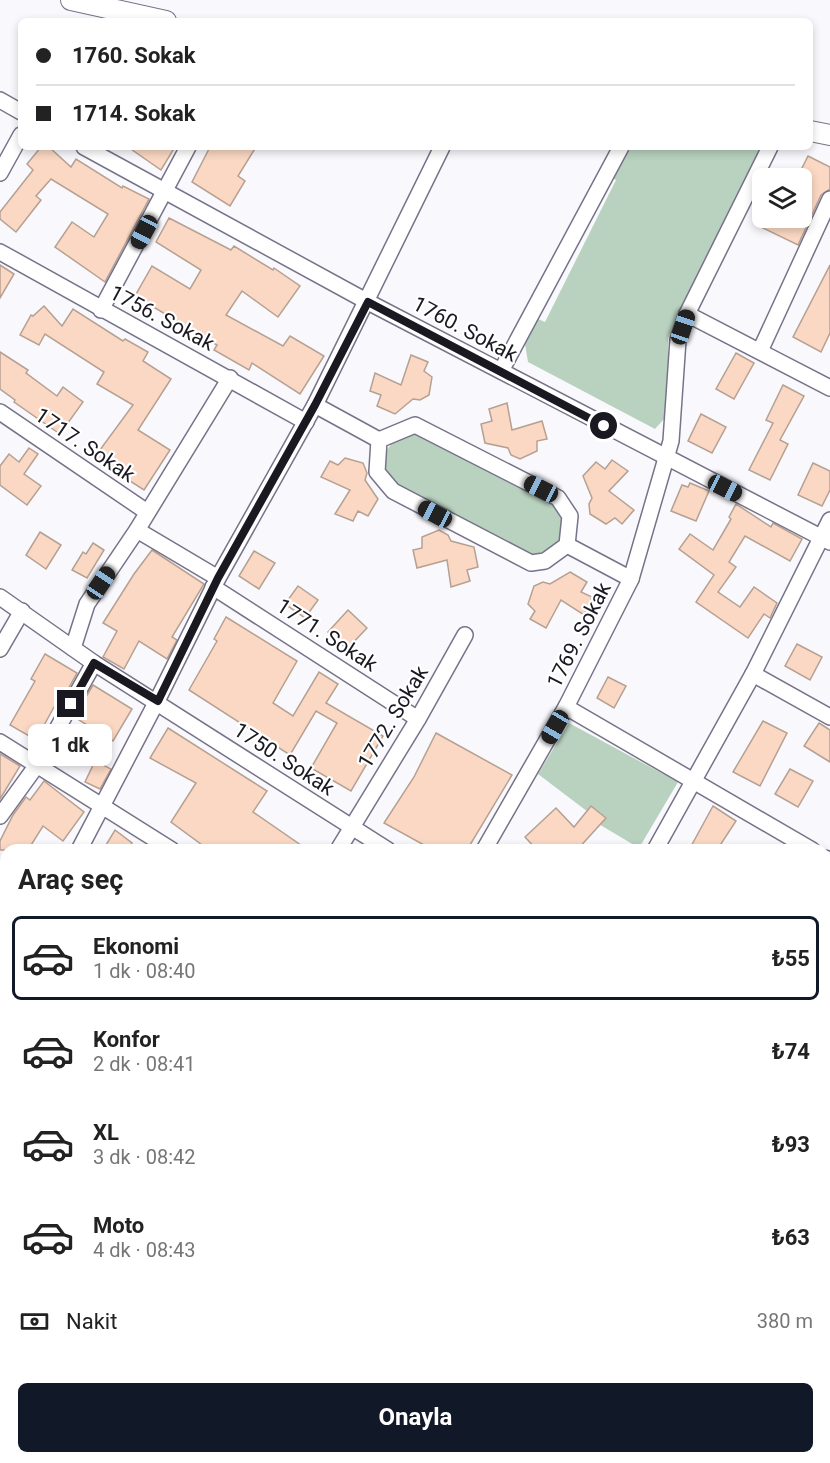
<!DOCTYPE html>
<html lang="tr">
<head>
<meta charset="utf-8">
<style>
  body { margin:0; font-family:Roboto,sans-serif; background:#f6f6f6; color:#222; height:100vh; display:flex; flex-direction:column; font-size:22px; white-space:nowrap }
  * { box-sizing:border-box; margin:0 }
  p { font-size:20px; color:#767676 }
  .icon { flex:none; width:33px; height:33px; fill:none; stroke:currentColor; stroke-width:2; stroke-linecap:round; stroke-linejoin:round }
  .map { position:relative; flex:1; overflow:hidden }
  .sheet { position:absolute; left:0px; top:844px; width:831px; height:620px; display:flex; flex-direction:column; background:#fff; border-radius:18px 18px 0 0; box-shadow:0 3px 9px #0003 }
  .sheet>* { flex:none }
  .hud { position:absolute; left:18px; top:18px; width:795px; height:132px; border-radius:9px; box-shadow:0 3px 9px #0003; display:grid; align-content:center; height:132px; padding:0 18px; background:#fff }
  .fabs { position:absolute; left:752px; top:168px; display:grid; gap:12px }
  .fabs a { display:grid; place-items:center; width:60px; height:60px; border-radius:9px; background:#fff; box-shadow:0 3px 9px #0003; font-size:30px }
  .end { position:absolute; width:27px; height:27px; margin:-14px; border:8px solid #1a1921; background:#fff; box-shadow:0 0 0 3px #fff }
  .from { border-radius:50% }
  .bubble { position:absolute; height:42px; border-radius:9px; background:#fff; box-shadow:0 3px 9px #0003; font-size:20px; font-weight:700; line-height:42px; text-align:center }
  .car { position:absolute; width:18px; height:36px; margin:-18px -9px; border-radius:8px; box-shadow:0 0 4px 2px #0007; background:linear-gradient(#222 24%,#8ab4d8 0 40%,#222 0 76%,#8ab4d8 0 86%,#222 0) }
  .hud b { display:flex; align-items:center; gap:21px; height:57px; font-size:22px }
  .hud b+b { border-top:2px solid #e0e0e0 }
  .hud i { width:15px; height:15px; background:#222 }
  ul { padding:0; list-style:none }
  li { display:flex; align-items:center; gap:18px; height:84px; margin:0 12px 9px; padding:0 6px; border:3px solid transparent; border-radius:9px }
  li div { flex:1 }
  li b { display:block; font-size:22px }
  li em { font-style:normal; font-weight:700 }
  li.selected { border-color:#111827 }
  li>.icon { width:54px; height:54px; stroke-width:1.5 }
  h2 { padding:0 18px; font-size:27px; line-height:72px }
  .pay { display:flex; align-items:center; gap:15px; height:66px; padding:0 18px; font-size:22px }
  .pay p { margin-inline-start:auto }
  .action { display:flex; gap:12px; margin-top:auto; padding:12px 18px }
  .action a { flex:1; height:69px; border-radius:9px; background:#111827; color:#fff; font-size:24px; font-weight:700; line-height:69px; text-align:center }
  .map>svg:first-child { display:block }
  .green { fill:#b8d2bf }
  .building { fill:#fad8c3; stroke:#b6a092; stroke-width:1.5 }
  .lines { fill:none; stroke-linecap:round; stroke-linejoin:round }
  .minor-casing { stroke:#767389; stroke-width:18 }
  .major-casing { stroke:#767389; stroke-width:22 }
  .minor { stroke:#fff; stroke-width:15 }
  .major { stroke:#fff; stroke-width:20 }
  .route { stroke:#1a1921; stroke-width:8 }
  .labels { text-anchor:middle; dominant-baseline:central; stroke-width:4.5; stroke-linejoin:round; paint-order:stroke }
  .street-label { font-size:21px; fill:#1a1921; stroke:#fff }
</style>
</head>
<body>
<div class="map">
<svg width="830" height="1463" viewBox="0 0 830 1463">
  <rect width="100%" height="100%" fill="#f9f9fd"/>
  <!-- green -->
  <g class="green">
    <path d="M627,147H760V152L668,338L669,403L664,419L655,429L528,362L525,344L538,319L545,322L616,180L610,177Z"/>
    <path d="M413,430L554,502C575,530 557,557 523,555L395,485L383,472C384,447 391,440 413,430Z"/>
    <path d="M569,723L678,782L639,848L592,820V815L538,774Z"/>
  </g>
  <!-- building -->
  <g class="building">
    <path d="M41,147H49L71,167L76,159L122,188L123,186L149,199L105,282L55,247L72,222L94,237L108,214L51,179L36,196L41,200L16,232L0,219V212L33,170L27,164Z"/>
    <path d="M128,147H175L161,170Z"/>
    <path d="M210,147H256L238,176L245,181L230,206L192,182Z"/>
    <path d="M808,156L830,167V189L821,195L798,245L761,227L765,218H801V178H797Z"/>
    <path d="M169,218L231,250L234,246L273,270L274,268L300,286L278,317L242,291L226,315L283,346L290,336L324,356L300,394L252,363L249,370L214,350L217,345L135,296L152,266L190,289L201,270L156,242Z"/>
    <path d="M0,265L14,274L0,298Z"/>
    <path d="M830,265V333L821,352L793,337Z"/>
    <path d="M44,306L62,326L73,309L123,341L125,339L148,352L143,361L171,379L138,430L170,450L144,490L94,458L133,405L97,384L104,372L45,334L39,345L20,335L31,315L33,316Z"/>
    <path d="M0,352L28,370L26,373L57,396L63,387L83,402L60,434L14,402L15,400L0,389Z"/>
    <path d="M736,353L754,363L734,399L716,389Z"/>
    <path d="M411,355L428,362L424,371L432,377L429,395L420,400L413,399L395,414L377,406L381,395L370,391L375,373L401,385Z"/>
    <path d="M783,385L804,396L780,440L788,444L770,480L749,470L773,423L766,420Z"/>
    <path d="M507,403L512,430L542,421L547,439L537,441V451L520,459L511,455L508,448L485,443L481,424L492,421L489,409Z"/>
    <path d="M701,414L726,427L712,453L688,441Z"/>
    <path d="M29,448L38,454L24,474L41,486L27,505L0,485V466L9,454L19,462Z"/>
    <path d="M345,458L363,463L367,473L365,480L378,499L368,516L358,511L353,521L335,514L350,490L321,477L330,461L338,465Z"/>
    <path d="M612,460L628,471L609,491L634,510L622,524L615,518L606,524L590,514L589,504L592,498L583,476L596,462L605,469Z"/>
    <path d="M813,463L830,471V490L822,506L798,495Z"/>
    <path d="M690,483L709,491L696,521L671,511L682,485L688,487Z"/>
    <path d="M736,504L771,527L773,523L802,539L790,561L745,536L729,562L736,567L718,592L740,607L754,587L777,603L770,618L764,614L748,638L696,602L714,575L679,549L690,534L713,550L731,519L729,517Z"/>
    <path d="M439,530L448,535L451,541L474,547L478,567L467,570L470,581L451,587L447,560L417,568L413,550L422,548V537Z"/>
    <path d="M40,532L61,545L46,569L26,555Z"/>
    <path d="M93,543L104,550L87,578L72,570L83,552L86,554Z"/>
    <path d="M152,550L204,584L172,637L177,640L167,659L139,641L124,669L103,657L117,631L103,623L134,574Z"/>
    <path d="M254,551L275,563L259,589L239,576Z"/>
    <path d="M570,572L587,582L581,592L592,597L584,615L561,600L546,628L530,619L535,611L528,604L534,586L543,582L550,584Z"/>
    <path d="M298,586L318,600L305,618L285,604Z"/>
    <path d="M348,610L367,628L347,649L328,632Z"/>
    <path d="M226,617L297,661L273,703L293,716L319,672L338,684L326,703L383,736L351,791L311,768L337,723L316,711L290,755L189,690L217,641L214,639Z"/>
    <path d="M797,644L822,657L810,680L785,666Z"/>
    <path d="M45,654L77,673L63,698L60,696L36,740L10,725L35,681L31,679Z"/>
    <path d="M608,677L626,686L614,708L597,698Z"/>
    <path d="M93,685L132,709L113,741L79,720L85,710L80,707Z"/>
    <path d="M763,721L787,733L760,786L733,772Z"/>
    <path d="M819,723L830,730V762L804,746Z"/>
    <path d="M168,728L267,791L253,812L308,850H209L171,822L196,783L150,758Z"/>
    <path d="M436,733L512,775L467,850H433L384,823L414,777Z"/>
    <path d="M0,754L20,766L0,799Z"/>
    <path d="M95,761L111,769L100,789L85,782Z"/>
    <path d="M790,769L813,781L798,807L775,794Z"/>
    <path d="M44,781L84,812L63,841L43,826L28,850H0V841L13,815L26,797L30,800Z"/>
    <path d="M591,806L606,818L577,850H537L525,837L556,808L574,827Z"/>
    <path d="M713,806L736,821L717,850H689Z"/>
    <path d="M115,830L132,843L127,850H103Z"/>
  </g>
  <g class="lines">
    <defs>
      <g id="minor">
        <path d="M0,100L21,112"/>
        <path d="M84,147L368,302L830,542"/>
        <path d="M0,173L21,135"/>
        <path d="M0,252L306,422"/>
        <path d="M101,310L188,147"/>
        <path d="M687,314L830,388"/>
        <path d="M760,351L830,199"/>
        <path d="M501,371L621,147"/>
        <path d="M315,405L379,440"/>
        <path d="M0,412L147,512"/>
        <path d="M415,425L558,498L570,516L567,545L545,561L531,563L393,491L377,472L379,440Z"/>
        <path d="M137,530L218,578"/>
        <path d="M567,545L631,579"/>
        <path d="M213,587L418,719"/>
        <path d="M0,597L94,663L388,850"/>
        <path d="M73,648L87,604L137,530L230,378"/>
        <path d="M0,649L22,611"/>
        <path d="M753,674L830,717"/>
        <path d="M566,707L812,850"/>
        <path d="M0,742L172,850"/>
        <path d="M0,816L37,765L94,663"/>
        <path d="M79,850L157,701L218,578L315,405L442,147"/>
        <path d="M338,850L418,719L465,635"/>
        <path d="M484,850L566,707L631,579L671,441L678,340L687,314L770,147"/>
        <path d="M655,850L753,674L830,520"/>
        <path d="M825,858L830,860"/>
        <path d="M0,996L6,985"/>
        <path d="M0,1020L6,1025"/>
        <path d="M825,1105L830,1096"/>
        <path d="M0,1127L6,1131"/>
        <path d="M0,1263L6,1267"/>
        <path d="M825,1276L830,1279"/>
        <path d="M0,1318L6,1308"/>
        <path d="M825,1383L830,1375"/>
        <path d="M825,1423L830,1426"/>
        <path d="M277,1458L284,1463"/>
        <path d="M486,1458L493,1463"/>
        <path d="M688,1458L697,1463"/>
        <path d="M100,1463L103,1458"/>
        <path d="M260,1463L262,1458"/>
        <path d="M596,1463L598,1458"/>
      </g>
      <g id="major">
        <path d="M71,0L166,21"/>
        <path d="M810,131L830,135"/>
      </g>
    </defs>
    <!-- minor casing -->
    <use href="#minor" class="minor-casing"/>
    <!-- major casing -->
    <use href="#major" class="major-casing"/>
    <!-- minor -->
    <use href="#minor" class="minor"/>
    <!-- major -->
    <use href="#major" class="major"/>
  </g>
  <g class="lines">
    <!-- route -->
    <path class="route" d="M71,704L94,663L158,701L218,578L315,405L368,302L604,426"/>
  </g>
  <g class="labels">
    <!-- street labels -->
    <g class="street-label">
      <text transform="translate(162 318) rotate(28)">1756. Sokak</text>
      <text transform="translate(465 329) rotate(28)">1760. Sokak</text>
      <text transform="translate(85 445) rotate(34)">1717. Sokak</text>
      <text transform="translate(327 635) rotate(33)">1771. Sokak</text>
      <text transform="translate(579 635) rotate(-63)">1769. Sokak</text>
      <text transform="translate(393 717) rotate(-59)">1772. Sokak</text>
      <text transform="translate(284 759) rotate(33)">1750. Sokak</text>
    </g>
  </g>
</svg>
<div class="fabs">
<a><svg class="icon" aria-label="layers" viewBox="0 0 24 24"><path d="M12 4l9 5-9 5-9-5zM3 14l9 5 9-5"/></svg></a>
</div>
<i class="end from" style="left:604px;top:426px"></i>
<i class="end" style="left:71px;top:704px"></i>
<div class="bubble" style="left:28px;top:724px;width:84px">1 dk</div>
<i class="car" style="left:144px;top:232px;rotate:208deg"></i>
<i class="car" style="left:683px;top:327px;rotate:19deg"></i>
<i class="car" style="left:725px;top:488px;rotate:117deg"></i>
<i class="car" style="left:541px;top:489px;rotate:297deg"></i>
<i class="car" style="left:435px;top:514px;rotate:298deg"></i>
<i class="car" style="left:101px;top:583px;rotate:34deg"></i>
<i class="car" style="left:555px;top:727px;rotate:210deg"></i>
<div class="hud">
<b><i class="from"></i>1760. Sokak</b>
<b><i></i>1714. Sokak</b>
</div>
<section class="sheet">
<h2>Araç seç</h2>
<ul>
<li class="selected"><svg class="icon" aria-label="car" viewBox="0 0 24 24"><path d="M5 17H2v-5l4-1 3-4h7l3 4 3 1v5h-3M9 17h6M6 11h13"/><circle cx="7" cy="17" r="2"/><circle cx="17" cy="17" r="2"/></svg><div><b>Ekonomi</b><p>1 dk · 08:40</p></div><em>₺55</em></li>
<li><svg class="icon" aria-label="car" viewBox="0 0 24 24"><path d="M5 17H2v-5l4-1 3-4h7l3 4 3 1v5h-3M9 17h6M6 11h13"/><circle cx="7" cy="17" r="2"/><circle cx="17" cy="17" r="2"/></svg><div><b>Konfor</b><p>2 dk · 08:41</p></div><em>₺74</em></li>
<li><svg class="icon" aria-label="car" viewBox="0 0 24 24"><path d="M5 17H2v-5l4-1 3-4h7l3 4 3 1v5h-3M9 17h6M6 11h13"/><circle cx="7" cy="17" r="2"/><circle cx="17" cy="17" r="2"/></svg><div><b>XL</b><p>3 dk · 08:42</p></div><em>₺93</em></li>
<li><svg class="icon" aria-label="car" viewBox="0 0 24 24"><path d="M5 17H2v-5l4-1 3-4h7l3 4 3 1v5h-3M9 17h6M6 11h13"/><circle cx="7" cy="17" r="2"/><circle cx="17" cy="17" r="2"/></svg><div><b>Moto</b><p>4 dk · 08:43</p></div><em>₺63</em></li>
</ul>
<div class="pay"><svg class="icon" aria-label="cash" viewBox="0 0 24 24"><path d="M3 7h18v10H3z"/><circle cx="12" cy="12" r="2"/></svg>Nakit<p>380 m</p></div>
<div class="action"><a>Onayla</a></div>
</section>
</div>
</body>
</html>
